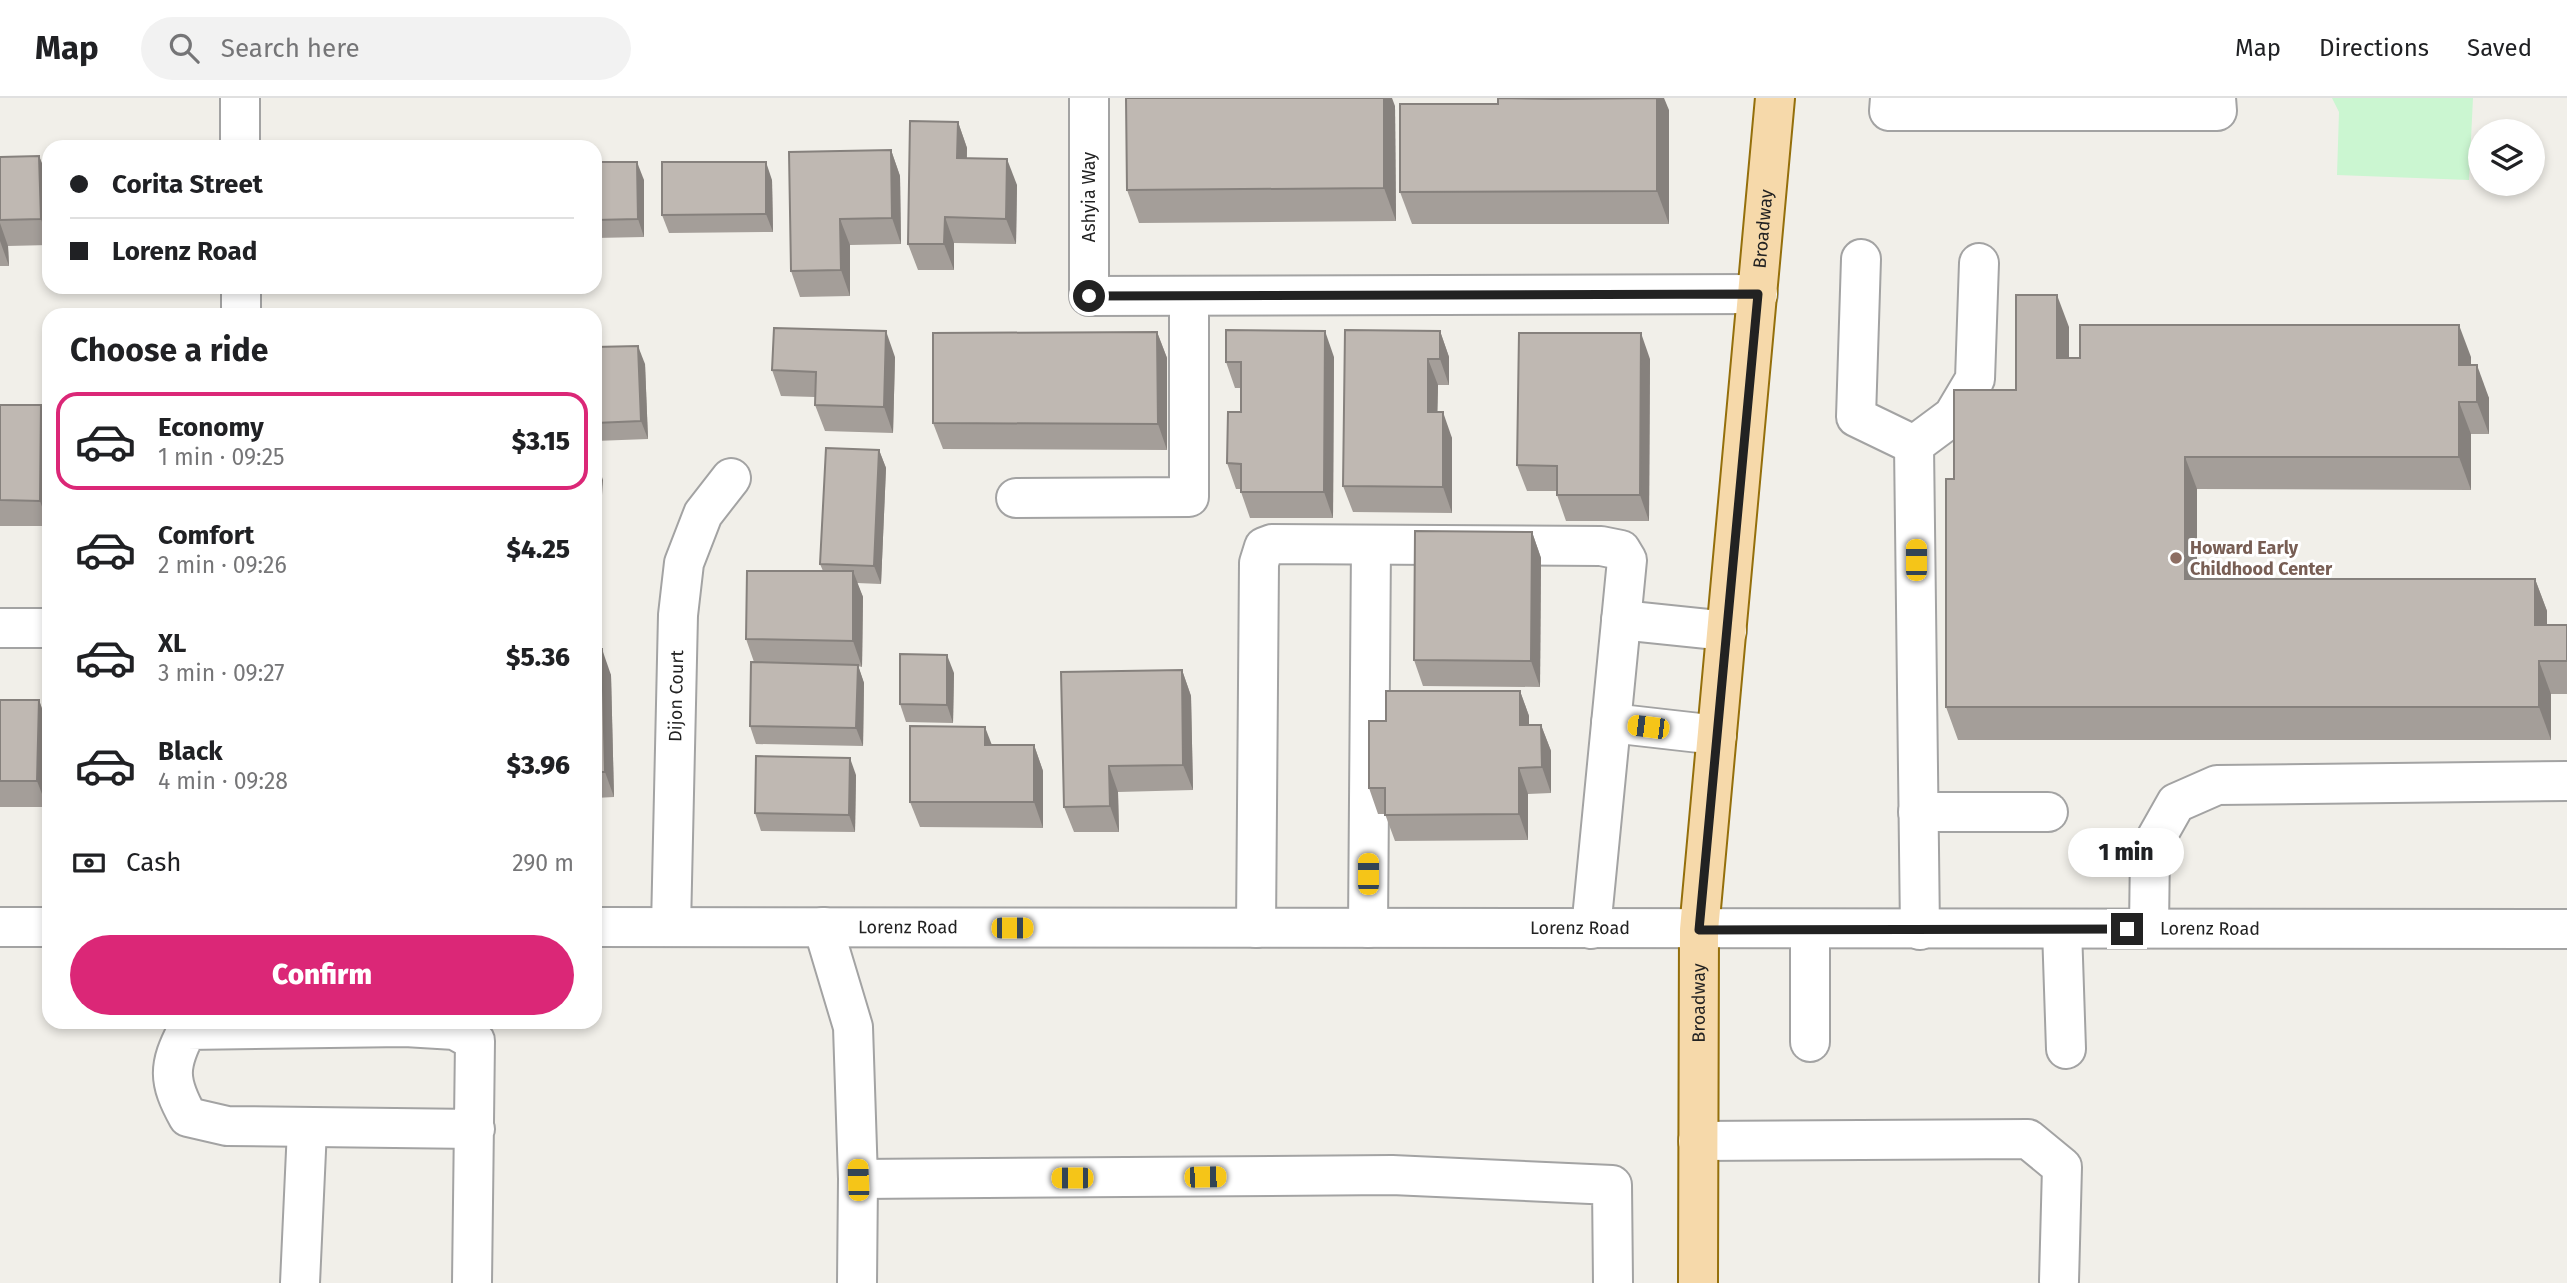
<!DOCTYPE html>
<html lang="en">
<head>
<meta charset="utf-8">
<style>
  body { margin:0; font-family:"Fira Sans",sans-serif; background:#f2f2f2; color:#202124; height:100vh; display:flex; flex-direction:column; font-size:26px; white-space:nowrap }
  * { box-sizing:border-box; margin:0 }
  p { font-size:23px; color:#757577 }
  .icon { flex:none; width:38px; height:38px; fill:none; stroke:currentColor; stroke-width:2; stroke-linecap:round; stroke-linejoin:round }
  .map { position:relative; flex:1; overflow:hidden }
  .drawer { position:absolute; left:42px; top:210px; width:560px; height:721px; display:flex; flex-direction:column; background:#fff; border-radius:21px; box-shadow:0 4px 10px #0003 }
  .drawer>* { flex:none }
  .hud { position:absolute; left:42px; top:42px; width:560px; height:154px; border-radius:21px; box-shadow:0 4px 10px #0003; display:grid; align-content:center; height:154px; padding:0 28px; background:#fff }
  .buttons { position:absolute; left:2468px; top:21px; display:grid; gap:14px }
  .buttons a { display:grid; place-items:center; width:77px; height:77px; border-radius:50%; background:#fff; box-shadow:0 4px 10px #0003; font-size:35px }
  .end { position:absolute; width:32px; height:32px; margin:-16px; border:9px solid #222; background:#fff; box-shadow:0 0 0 4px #fff }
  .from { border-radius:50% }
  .bubble { position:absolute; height:49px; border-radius:24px; background:#fff; box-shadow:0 4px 10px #0003; font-size:23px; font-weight:800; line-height:49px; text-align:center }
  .car { position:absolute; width:21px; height:42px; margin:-21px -10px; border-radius:9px; box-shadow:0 0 5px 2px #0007; background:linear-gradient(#f5c518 24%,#345 0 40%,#f5c518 0 76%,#345 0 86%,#f5c518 0) }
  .hud b { display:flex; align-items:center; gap:24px; height:66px; font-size:26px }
  .hud b+b { border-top:2px solid #e0e0e0 }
  .hud i { width:18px; height:18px; background:#202124 }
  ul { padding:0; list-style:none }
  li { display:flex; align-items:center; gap:21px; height:98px; margin:0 14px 10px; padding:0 14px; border:4px solid transparent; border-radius:21px }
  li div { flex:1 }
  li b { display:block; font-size:26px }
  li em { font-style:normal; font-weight:800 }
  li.current { border-color:#db2777 }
  li>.icon { width:63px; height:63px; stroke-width:1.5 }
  h2 { padding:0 28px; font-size:32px; line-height:84px }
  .pay { display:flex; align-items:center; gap:18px; height:77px; padding:0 28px; font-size:26px }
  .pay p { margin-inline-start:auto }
  .primary-button { display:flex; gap:14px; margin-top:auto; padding:14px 28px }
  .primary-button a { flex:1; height:80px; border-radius:42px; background:#db2777; color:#fff; font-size:28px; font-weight:800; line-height:80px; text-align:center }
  header { display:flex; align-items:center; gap:42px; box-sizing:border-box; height:98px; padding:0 35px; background:#fff; border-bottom:2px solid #e0e0e0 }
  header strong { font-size:33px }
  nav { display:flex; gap:38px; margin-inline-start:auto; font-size:24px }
  .search { width:490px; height:63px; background:#f2f2f2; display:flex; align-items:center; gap:18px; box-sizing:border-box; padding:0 24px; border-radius:38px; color:#757577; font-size:26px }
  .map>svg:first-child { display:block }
  .park { fill:#cbf6d1 }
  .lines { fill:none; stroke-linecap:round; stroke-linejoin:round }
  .minor-casing { stroke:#a3a3a3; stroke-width:42 }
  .major-casing { stroke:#946f0b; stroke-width:42 }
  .minor { stroke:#fff; stroke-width:38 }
  .major { stroke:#f6d9aa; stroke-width:38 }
  .wall { fill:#a49e99 }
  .shaded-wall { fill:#86817d }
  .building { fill:#bfb8b2; stroke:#86817d; stroke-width:2 }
  .route { stroke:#222; stroke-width:9 }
  .education-dot { fill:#8d6e63; stroke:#fff; stroke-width:2.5 }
  .labels { text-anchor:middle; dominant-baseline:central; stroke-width:6; stroke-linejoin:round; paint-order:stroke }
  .street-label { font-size:18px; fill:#222; stroke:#fff }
  .education-label { font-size:18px; font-weight:bold; fill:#785e54; stroke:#fff; text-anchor:start }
</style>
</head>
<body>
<header>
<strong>Map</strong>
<div class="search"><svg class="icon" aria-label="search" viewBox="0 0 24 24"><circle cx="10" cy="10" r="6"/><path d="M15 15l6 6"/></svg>Search here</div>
<nav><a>Map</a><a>Directions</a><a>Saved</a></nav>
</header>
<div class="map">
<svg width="2567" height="1185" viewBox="0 0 2567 1185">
  <rect width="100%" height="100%" fill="#f1efe9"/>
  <!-- park -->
  <path class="park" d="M2332,0H2473L2469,82L2337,77L2339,14Z"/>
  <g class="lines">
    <defs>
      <g id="minor">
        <path d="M240,0V49"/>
        <path d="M1089,0V198L1758,196"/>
        <path d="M1890,0L1889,13H2217L2216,0"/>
        <path d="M1861,161L1856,319L1914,347L1920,832"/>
        <path d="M241,189V217"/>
        <path d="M1914,347L1953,318L1975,281L1979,165"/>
        <path d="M1016,400L1189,399V198"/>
        <path d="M1621,522L1727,533"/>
        <path d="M0,530H49"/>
        <path d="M1611,625L1717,637"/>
        <path d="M1918,714H2048"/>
        <path d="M0,829H49"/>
        <path id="s1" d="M595,829L2567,831"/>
        <path id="s2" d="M671,829L678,517L684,465L703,416L731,380"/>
        <path d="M823,829L853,929L858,1081L1392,1077L1612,1087L1613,1185"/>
        <path d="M1256,830L1259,465L1264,449L1272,446L1601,448L1621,452L1627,462L1591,831"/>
        <path d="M1368,830L1371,447"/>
        <path d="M2149,830L2150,751L2176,705L2217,687L2567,683"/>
        <path d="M2062,831L2066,951"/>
        <path d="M1810,832V944"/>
        <path d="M1698,1043L2028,1041L2062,1069L2059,1183"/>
        <path d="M300,1185L307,1031"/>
        <path d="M472,1185L475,943L455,932L405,929L187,932C168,968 168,983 188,1019L227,1028L475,1031"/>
        <path d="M857,1185L858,1081"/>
      </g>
      <g id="major">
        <path id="s3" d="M1698,1185L1699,832L1775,0"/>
      </g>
    </defs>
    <!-- minor casing -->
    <use href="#minor" class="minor-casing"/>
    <!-- major casing -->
    <use href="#major" class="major-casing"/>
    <!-- minor -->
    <use href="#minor" class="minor"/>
    <!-- major -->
    <use href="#major" class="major"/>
  </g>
  <!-- wall -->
  <g class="wall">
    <path d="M1498,0H1559L1669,12V126H1412L1400,94L1498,6Z"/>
    <path d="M1395,8L1396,123L1139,125L1127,92Z"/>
    <path d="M958,24L967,50V60L1017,87L1016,146L954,145V172H918L908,146Z"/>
    <path d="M891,52L900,78L901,146L850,147V198L800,199L791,173Z"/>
    <path d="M39,58L49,83V147L8,148L9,168H0V59Z"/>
    <path d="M595,64L644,82V139L595,140Z"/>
    <path d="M772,82L773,134L669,135L662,117Z"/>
    <path d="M2069,229V260L2471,259V267L2489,300V336H2471V392L2197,391V481H2535L2547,513V527H2567V596H2551V642H1958L1946,609L1954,381L2016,292Z"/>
    <path d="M1440,233L1449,259V287H1438L1437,314L1452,340V415L1353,414L1343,388Z"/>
    <path d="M1157,234L1167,260V352L943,351L933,325Z"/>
    <path d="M595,249L645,266L648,341L595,343Z"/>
    <path d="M895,259L893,335L825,333L815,307V299L781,298L772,272Z"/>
    <path d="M1334,259L1333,420H1250L1241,394V391H1236L1227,365L1241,314V290H1235L1226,264Z"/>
    <path d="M1650,261L1649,423H1566L1557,397V393H1527L1517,367Z"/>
    <path d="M0,307L49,328V428H0Z"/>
    <path d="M879,352L886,370L881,486L857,485L863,499L862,569L858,568L864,585L863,648L756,646L750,628L754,564L746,541L823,473L820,466Z"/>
    <path d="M1532,434L1541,460L1540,589L1423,588L1414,562Z"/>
    <path d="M595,551L611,577L614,699L595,700Z"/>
    <path d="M1182,572L1191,598L1193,692L1118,694L1119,734H1074L1064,709Z"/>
    <path d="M954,575L953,625L906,624L900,606Z"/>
    <path d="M1520,593L1529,618V627H1541L1551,653V695L1528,696V742L1395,743L1385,716H1378L1369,690L1386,623Z"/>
    <path d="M0,602H39L48,628L47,709H0Z"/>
    <path d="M992,647H1034L1043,673V730L920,729L910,704Z"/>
    <path d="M856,677L855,734L761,733L755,715Z"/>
  </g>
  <!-- shaded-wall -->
  <g class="shaded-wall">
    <path d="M1384,0H1392L1395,8L1396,123L1384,90Z"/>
    <path d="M1657,0H1664L1669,12V126L1657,93Z"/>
    <path d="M958,24L967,50L966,86L957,60Z"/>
    <path d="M891,52L900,78L901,146L892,120Z"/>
    <path d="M39,58L49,83V144L41,121Z"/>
    <path d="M1007,61L1017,87L1016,146L1006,121Z"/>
    <path d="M637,64L644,82V139L638,121Z"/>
    <path d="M766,64L772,82L773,134L766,116Z"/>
    <path d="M945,119L954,145V172L944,146Z"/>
    <path d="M840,121L850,147V198L841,172Z"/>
    <path d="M0,125L8,148L9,168L0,143Z"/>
    <path d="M2057,197L2069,229V292L2057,260Z"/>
    <path d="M2459,227L2471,259V300L2459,267Z"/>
    <path d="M886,233L895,259L893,335L884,309Z"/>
    <path d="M1325,233L1334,259L1333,420L1324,394Z"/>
    <path d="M1440,233L1449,259V287L1440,261Z"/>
    <path d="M1157,234L1167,260V352L1158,326Z"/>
    <path d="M1641,235L1650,261L1649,423L1640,397Z"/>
    <path d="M638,248L645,266L648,341L641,323Z"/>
    <path d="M1428,261L1438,287L1437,340L1428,314Z"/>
    <path d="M2477,267L2489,300V336L2477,304Z"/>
    <path d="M2459,304L2471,336V392L2459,359Z"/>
    <path d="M41,307L49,328V428L40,403Z"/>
    <path d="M1443,314L1452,340V415L1443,389Z"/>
    <path d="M879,352L886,370L881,486L874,468Z"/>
    <path d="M595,359L603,382L595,500Z"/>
    <path d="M2185,359L2197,391V513L2185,481Z"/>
    <path d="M1532,434L1541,460L1540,589L1531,563Z"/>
    <path d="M853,473L863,499L862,569L853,543Z"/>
    <path d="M2535,481L2547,513V560L2535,527Z"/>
    <path d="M602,551L611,577L614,699L605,674Z"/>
    <path d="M947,557L954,575L953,625L947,607Z"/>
    <path d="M2539,563L2551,596V642L2539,609Z"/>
    <path d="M858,567L864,585L863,648L856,630Z"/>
    <path d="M1182,572L1191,598L1193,692L1183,667Z"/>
    <path d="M1520,593L1529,618V653L1520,627Z"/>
    <path d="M39,602L48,628L47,709L37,683Z"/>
    <path d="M1541,627L1551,653V695L1542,669Z"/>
    <path d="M985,629L995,655L985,647Z"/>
    <path d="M1034,647L1043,673V730L1034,704Z"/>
    <path d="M850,660L856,677L855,734L849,717Z"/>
    <path d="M1109,668L1118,694L1119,734L1110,708Z"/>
    <path d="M1519,670L1528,696V742L1519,716Z"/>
  </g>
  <!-- building -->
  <g class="building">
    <path d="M1126,0H1384V90L1127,92Z"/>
    <path d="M1498,0L1556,1L1657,0V93L1400,94V6H1498Z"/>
    <path d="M910,23L958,24L957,60L1007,61L1006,121L945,119L944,146H908Z"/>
    <path d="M891,52L892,120L840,121L841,172L791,173L789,54Z"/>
    <path d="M39,58L41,121L0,122V59Z"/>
    <path d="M595,64H637L638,121L595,122Z"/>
    <path d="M662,64H766V116L662,117Z"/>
    <path d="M2016,197H2057V260H2080V227H2459V267H2477V304H2459V359H2185V481H2535V527H2567V563H2539V609H1946V381H1954V292H2016Z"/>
    <path d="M774,230L886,233L884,309L815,307L816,274L772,272Z"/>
    <path d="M1226,232L1325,233L1324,394H1241V366L1227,365L1228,314H1241V264H1226Z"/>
    <path d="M1345,232L1440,233V261H1428V314H1443V389L1343,388Z"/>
    <path d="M1157,234L1158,326L933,325V235Z"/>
    <path d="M1519,235H1641L1640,397H1557V368L1517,367Z"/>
    <path d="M638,248L641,323L595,325V249Z"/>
    <path d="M0,307H41L40,403L0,402Z"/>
    <path d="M826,350L879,352L874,468L820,466Z"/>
    <path d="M1415,433L1532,434L1531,563L1414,562Z"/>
    <path d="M747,473H853V543L746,541Z"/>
    <path d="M595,551H602L605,674H595Z"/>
    <path d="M900,556L947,557V607L900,606Z"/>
    <path d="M751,564L858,567L856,630L750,628Z"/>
    <path d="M1182,572L1183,667L1109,668L1110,708L1064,709L1061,574Z"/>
    <path d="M1386,593H1520V627H1541L1542,669L1519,670V716L1385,717V690H1369V623H1386Z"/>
    <path d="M0,602H39L37,683H0Z"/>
    <path d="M910,628L985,629V647H1034V704H910Z"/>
    <path d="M756,658L850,660L849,717L755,715Z"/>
  </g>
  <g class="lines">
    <!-- route -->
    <path class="route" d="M1089,198L1758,196L1699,832L2127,831"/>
  </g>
  <!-- markers -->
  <circle class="education-dot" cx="2176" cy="460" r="7"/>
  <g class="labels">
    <!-- street labels -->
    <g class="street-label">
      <text transform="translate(1089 99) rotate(-90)">Ashyia Way</text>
      <text stroke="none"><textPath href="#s3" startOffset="1057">Broadway</textPath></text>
      <text stroke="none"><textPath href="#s2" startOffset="231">Dijon Court</textPath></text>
      <text stroke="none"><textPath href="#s1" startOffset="313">Lorenz Road</textPath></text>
      <text stroke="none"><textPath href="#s1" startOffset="985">Lorenz Road</textPath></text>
      <text stroke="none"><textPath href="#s1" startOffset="1615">Lorenz Road</textPath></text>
      <text stroke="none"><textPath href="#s3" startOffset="280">Broadway</textPath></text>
    </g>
    <!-- education labels -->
    <g class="education-label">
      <text x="2190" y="450">Howard Early<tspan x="2190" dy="21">Childhood Center</tspan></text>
    </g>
  </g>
</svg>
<div class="buttons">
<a><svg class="icon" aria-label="layers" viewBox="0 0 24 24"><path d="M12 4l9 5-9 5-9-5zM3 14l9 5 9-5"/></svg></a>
</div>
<i class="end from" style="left:1089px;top:198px"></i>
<i class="end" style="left:2127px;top:831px"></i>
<div class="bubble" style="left:2068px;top:730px;width:116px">1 min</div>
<i class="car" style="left:1916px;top:462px;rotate:0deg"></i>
<i class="car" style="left:1648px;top:629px;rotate:277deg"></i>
<i class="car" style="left:1368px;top:776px;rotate:0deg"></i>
<i class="car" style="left:1012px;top:830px;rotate:90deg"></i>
<i class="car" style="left:1205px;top:1079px;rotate:89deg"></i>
<i class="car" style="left:1072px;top:1080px;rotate:270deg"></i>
<i class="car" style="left:858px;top:1082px;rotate:358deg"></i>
<div class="hud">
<b><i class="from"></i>Corita Street</b>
<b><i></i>Lorenz Road</b>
</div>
<section class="drawer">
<h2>Choose a ride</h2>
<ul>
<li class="current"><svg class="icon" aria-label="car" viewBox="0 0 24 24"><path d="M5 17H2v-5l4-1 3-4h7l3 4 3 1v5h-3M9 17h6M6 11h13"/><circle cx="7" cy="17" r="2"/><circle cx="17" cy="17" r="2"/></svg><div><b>Economy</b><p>1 min · 09:25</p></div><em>$3.15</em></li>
<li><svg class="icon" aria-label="car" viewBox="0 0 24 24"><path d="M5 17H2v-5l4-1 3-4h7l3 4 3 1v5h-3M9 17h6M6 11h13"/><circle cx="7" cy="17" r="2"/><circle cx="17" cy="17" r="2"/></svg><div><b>Comfort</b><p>2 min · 09:26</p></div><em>$4.25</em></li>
<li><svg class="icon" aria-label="car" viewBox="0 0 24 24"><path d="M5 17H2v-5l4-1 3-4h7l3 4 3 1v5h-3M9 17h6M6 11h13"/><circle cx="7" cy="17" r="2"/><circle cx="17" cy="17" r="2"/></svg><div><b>XL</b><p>3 min · 09:27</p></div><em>$5.36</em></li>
<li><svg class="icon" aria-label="car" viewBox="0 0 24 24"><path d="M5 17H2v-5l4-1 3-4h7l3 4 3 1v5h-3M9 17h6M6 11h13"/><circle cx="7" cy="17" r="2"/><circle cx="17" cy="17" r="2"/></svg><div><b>Black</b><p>4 min · 09:28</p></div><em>$3.96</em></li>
</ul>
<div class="pay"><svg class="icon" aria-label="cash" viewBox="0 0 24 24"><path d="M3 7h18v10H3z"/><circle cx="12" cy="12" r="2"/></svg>Cash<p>290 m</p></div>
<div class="primary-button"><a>Confirm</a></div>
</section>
</div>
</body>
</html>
